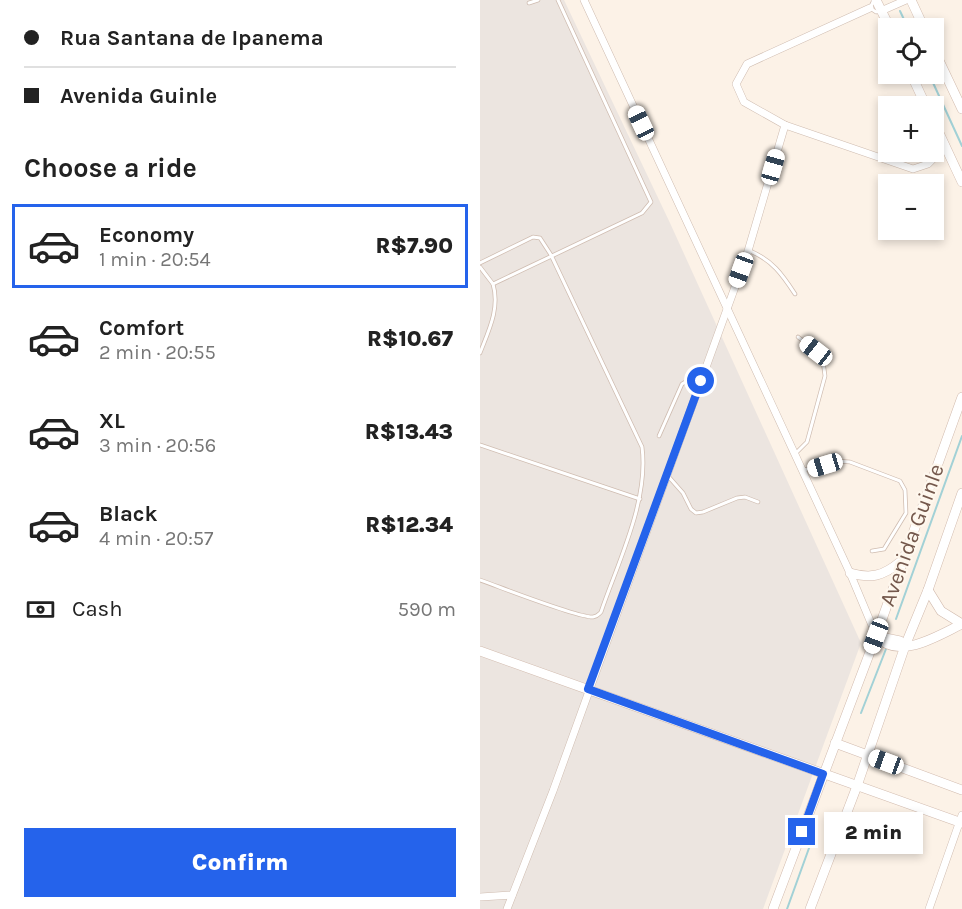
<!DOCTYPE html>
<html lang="en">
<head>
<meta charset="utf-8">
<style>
  body { margin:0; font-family:Karla,sans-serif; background:#f2f2f2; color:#222; height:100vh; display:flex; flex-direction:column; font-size:22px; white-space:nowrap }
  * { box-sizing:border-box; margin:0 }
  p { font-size:20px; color:#767676 }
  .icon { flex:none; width:33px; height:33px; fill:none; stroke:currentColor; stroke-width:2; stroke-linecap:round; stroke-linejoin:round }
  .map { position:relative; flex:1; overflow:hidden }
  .panel { display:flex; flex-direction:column; background:#fff; width:480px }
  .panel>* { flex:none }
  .banner { display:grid; align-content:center; height:132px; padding:0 24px; background:#fff }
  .fabs { position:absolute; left:398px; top:18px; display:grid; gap:12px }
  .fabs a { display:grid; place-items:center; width:66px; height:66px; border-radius:0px; background:#fff; box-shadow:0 3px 9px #0003; font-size:30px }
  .end { position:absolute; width:27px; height:27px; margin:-14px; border:8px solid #2563eb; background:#fff; box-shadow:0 0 0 3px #fff }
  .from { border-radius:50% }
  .bubble { position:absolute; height:42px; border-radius:0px; background:#fff; box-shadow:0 3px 9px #0003; font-size:20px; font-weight:800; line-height:42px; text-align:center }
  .car { position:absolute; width:18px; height:36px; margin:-18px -9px; border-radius:8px; box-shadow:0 0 4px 2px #0007; background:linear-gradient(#fff 24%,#345 0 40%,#fff 0 76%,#345 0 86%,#fff 0) }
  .banner b { display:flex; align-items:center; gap:21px; height:57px; font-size:22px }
  .banner b+b { border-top:2px solid #e0e0e0 }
  .banner i { width:15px; height:15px; background:#222 }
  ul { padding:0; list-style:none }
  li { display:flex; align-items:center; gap:18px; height:84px; margin:0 12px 9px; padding:0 12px; border:3px solid transparent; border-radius:0px }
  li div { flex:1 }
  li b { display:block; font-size:22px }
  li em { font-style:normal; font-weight:800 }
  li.active { border-color:#2563eb }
  li>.icon { width:54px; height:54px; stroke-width:1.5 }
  h2 { padding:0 24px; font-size:27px; line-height:72px }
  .pay { display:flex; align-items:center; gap:15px; height:66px; padding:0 24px; font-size:22px }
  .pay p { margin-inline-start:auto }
  .button { display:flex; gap:12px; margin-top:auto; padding:12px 24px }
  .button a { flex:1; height:69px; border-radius:0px; background:#2563eb; color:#fff; font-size:24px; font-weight:800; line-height:69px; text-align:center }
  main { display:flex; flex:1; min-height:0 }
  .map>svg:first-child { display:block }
  .industrial { fill:#ece5e0 }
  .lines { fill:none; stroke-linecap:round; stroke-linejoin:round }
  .stream { stroke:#a2d1d6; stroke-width:2 }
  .lane-casing { stroke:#cfbcb0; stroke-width:4.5 }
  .street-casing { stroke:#cfbcb0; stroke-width:8 }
  .secondary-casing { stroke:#d2bbae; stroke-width:10 }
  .lane { stroke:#fff; stroke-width:3 }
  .street { stroke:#fff; stroke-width:7 }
  .secondary { stroke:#fff; stroke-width:9 }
  .route { stroke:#2563eb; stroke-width:8 }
  .labels { text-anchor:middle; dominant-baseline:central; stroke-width:4.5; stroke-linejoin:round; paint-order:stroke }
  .street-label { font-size:22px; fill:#74584c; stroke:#fef7ed }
</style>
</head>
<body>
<main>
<section class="panel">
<div class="banner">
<b><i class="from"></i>Rua Santana de Ipanema</b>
<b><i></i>Avenida Guinle</b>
</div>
<h2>Choose a ride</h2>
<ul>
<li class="active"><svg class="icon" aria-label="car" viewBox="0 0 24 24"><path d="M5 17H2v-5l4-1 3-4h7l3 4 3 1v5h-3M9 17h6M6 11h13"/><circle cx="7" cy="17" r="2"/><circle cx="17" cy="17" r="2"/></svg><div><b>Economy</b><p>1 min · 20:54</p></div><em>R$7.90</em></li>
<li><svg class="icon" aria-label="car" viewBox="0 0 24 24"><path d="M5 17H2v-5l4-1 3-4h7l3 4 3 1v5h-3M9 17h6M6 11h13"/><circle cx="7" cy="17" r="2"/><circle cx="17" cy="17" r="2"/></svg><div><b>Comfort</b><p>2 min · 20:55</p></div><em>R$10.67</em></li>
<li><svg class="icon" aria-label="car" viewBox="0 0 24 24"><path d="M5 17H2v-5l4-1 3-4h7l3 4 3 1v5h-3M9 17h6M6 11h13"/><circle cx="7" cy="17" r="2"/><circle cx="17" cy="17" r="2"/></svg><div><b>XL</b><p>3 min · 20:56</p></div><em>R$13.43</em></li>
<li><svg class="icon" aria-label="car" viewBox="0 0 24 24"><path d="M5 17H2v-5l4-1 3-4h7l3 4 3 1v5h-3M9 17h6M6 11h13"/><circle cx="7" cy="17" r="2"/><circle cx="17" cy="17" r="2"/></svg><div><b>Black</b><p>4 min · 20:57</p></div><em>R$12.34</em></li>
</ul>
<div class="pay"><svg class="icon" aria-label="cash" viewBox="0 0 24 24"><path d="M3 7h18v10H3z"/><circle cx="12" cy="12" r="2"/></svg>Cash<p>590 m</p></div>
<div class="button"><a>Confirm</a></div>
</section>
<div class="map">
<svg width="482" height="909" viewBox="0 0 482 909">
  <rect width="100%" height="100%" fill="#fcf2e7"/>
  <!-- industrial -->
  <path class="industrial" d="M0,0H84L190,223L381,643L283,909H0Z"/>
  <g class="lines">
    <!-- stream -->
    <g class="stream">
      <path d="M420,11L428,28"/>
      <path d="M449,74L482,146"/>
      <path d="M416,619L482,436"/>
      <path d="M381,713L406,649"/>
      <path d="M307,909L337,826"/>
    </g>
    <defs>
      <g id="lane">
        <path d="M394,0L390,8L396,12L401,11"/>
        <path d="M49,3L58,0"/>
        <path d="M270,251C292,260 302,274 315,294"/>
        <path d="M0,263L53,237L60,238L71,255L162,447C169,501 138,562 121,612C118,615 118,616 113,617C98,618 20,587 0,580"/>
        <path d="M0,267L13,284L162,213L171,202L78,0"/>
        <path d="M0,353C9,330 20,308 13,284"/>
        <path d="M179,436L202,384L212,378L219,380"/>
        <path d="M0,445L160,499"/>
        <path d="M315,454L327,442L345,376L343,361L336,351L318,337"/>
        <path d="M324,470L356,461L370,462L420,481L425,490L426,513L404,549L392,551"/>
        <path d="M188,476L203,493L211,509L216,513L223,512L257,498L265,497L278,502"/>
      </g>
      <g id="street">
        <path d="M104,0L370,573L396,635"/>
        <path d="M390,8L267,64L256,84L264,102L305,125L433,169L448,164L465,147"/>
        <path d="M401,11L426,0"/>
        <path d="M0,897L32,895"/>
        <path d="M27,909L73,791L268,251L305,125"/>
        <path d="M449,909L482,815"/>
      </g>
      <g id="secondary">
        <path d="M396,0L410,28"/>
        <path d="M431,0L444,28"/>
        <path d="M453,48L482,109"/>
        <path d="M431,74L446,106"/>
        <path d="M453,120L482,182"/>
        <path d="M370,573C391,579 403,576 420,562"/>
        <path d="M448,590L461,611L482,624"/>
        <path d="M396,636C419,661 457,636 482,624"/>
        <path d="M396,636L420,641L425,646"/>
        <path d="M0,651L482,823"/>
        <path d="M355,743L482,790"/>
        <path d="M293,909L396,636L482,397"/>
        <path d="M330,909L377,786L425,646L448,590L482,493"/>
      </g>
    </defs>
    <!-- lane casing -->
    <use href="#lane" class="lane-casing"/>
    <!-- street casing -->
    <use href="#street" class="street-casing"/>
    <!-- secondary casing -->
    <use href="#secondary" class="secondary-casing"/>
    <!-- lane -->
    <use href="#lane" class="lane"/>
    <!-- street -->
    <use href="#street" class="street"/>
    <!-- secondary -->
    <use href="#secondary" class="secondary"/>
  </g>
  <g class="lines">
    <!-- route -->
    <path class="route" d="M221,381L108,689L343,774L322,832"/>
  </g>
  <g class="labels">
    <!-- street labels -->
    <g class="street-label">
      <text transform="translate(432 535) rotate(-70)">Avenida Guinle</text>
    </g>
  </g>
</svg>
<div class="fabs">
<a><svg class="icon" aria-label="locate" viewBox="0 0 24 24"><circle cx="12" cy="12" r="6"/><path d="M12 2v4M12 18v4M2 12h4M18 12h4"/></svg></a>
<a>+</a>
<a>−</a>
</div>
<i class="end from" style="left:221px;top:381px"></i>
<i class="end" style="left:322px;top:832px"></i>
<div class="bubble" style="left:344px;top:812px;width:99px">2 min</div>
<i class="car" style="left:161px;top:123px;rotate:335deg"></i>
<i class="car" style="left:293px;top:167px;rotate:16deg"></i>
<i class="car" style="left:261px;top:270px;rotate:200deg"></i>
<i class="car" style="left:336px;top:351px;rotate:308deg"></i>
<i class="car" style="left:345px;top:465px;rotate:253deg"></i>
<i class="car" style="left:396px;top:636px;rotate:201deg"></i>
<i class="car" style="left:406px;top:762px;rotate:290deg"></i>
</div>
</main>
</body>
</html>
